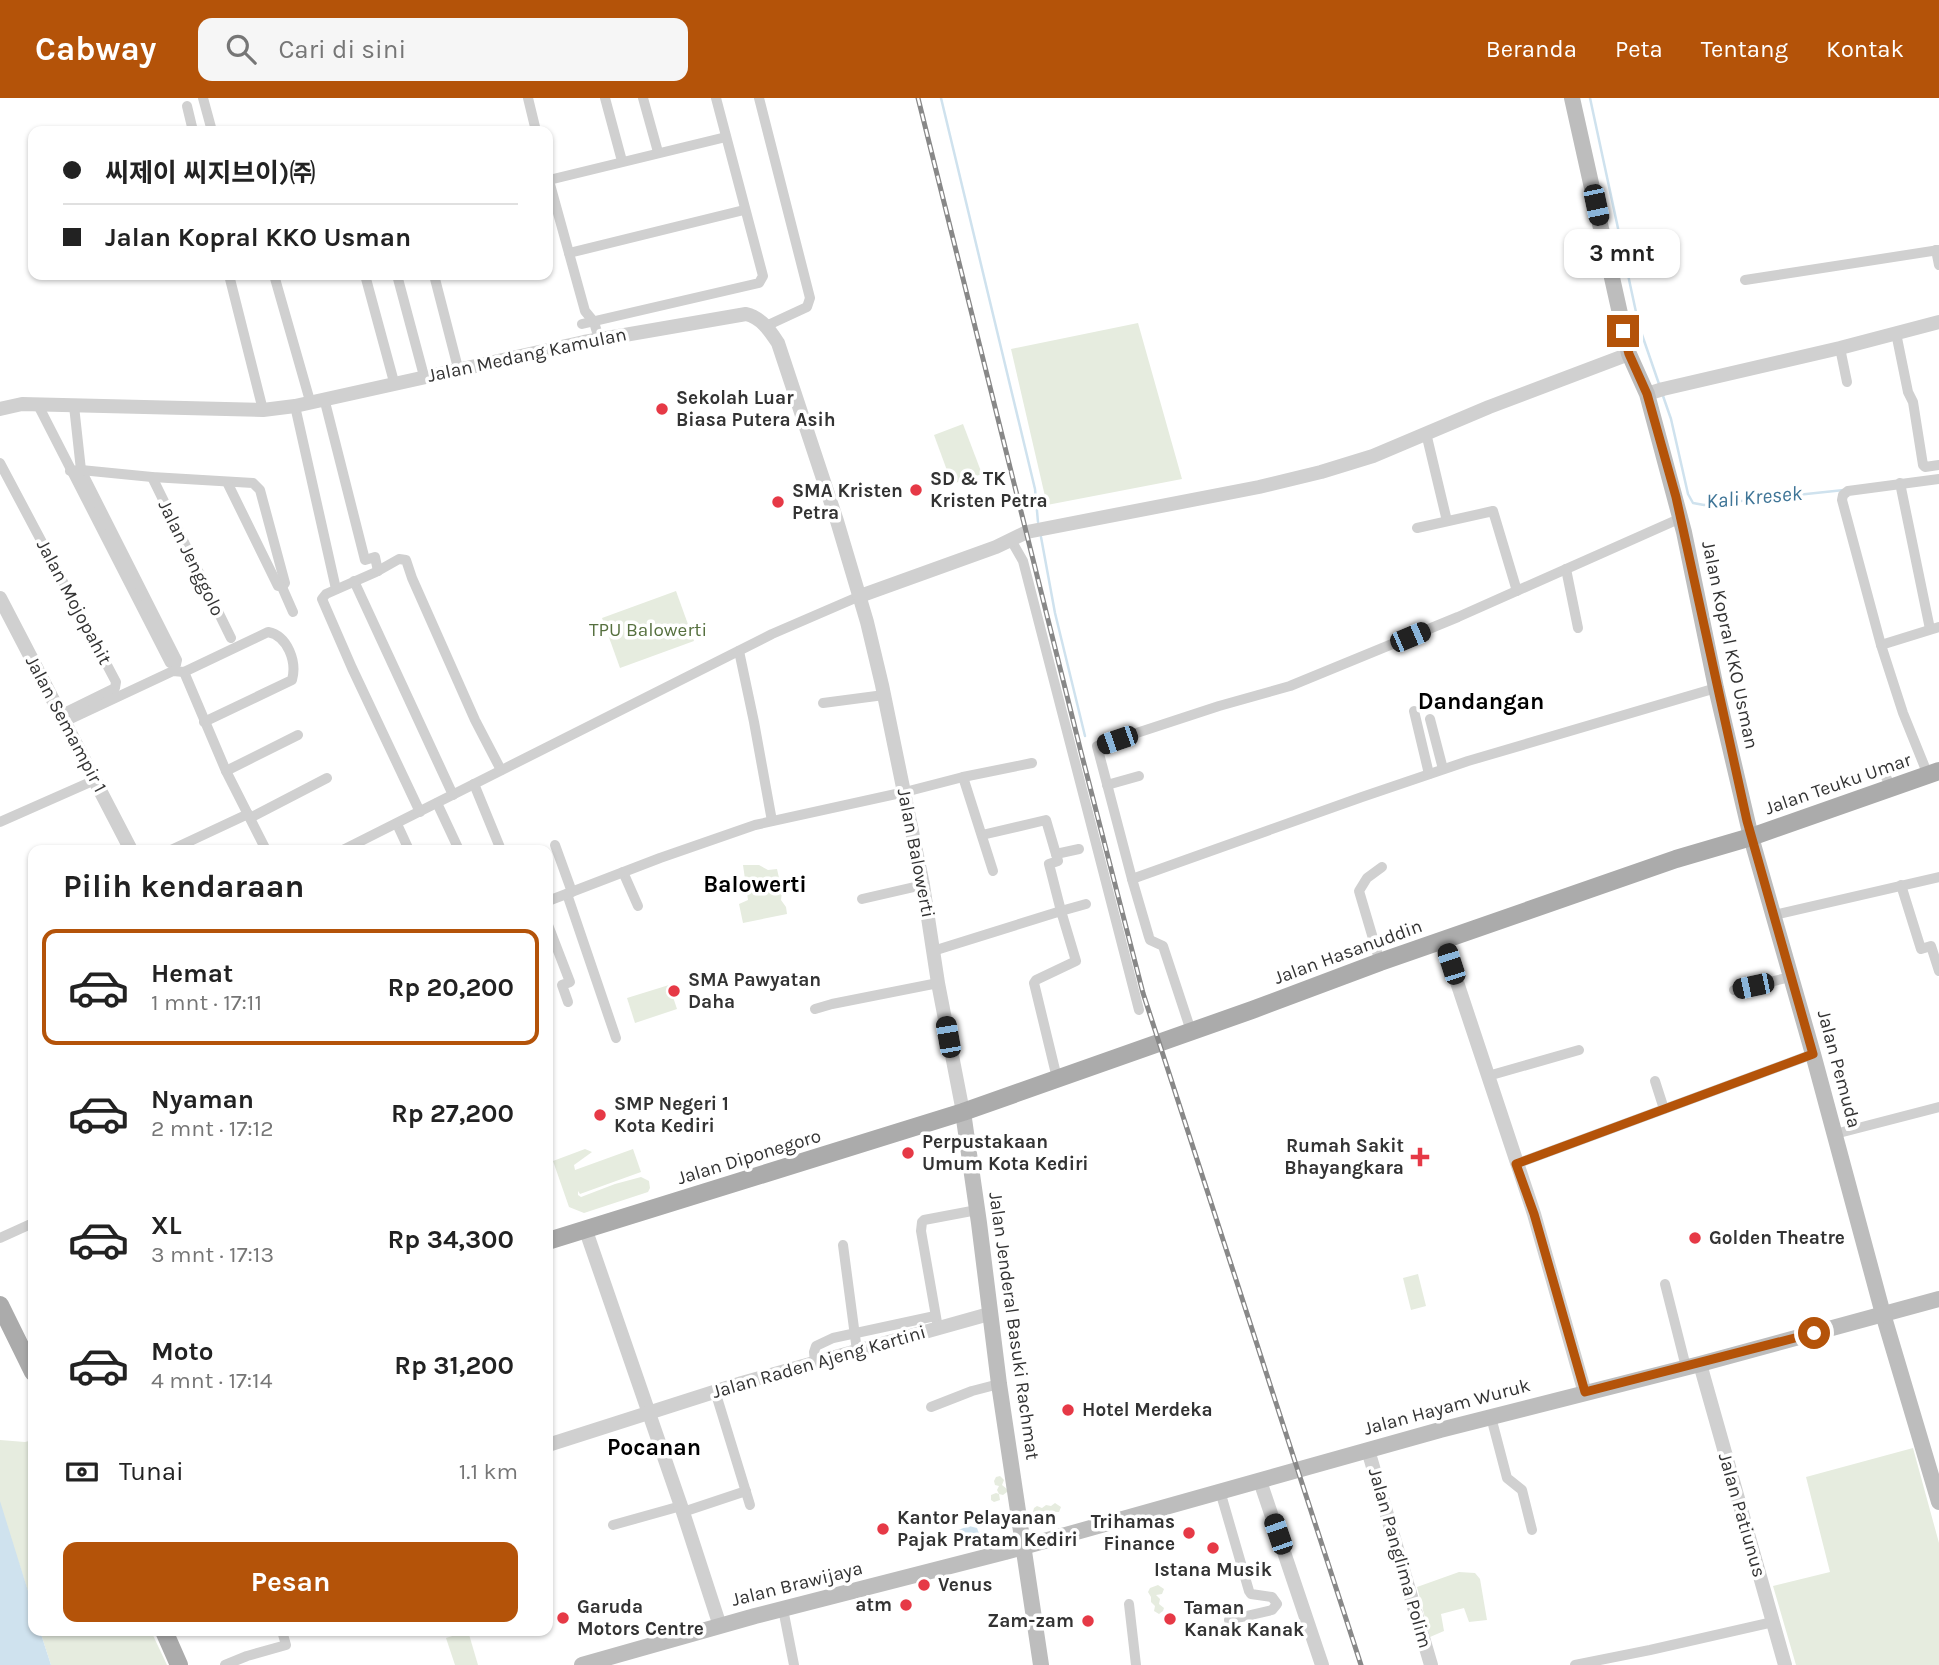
<!DOCTYPE html>
<html lang="id">
<head>
<meta charset="utf-8">
<style>
  body { margin:0; font-family:Karla,"Noto Sans KR",sans-serif; background:#f6f6f6; color:#222; height:100vh; display:flex; flex-direction:column; font-size:26px; white-space:nowrap }
  * { box-sizing:border-box; margin:0 }
  p { font-size:23px; color:#767676 }
  .icon { flex:none; width:38px; height:38px; fill:none; stroke:currentColor; stroke-width:2; stroke-linecap:round; stroke-linejoin:round }
  .map { position:relative; flex:1; overflow:hidden }
  .drawer { position:absolute; left:28px; top:747px; width:525px; height:791px; display:flex; flex-direction:column; background:#fff; border-radius:14px; box-shadow:0 2px 5px #0004 }
  .drawer>* { flex:none }
  .hud { position:absolute; left:28px; top:28px; width:525px; height:154px; border-radius:14px; box-shadow:0 2px 5px #0004; display:grid; align-content:center; height:154px; padding:0 35px; background:#fff }
  .end { position:absolute; width:32px; height:32px; margin:-16px; border:9px solid #b45309; background:#fff; box-shadow:0 0 0 4px #fff }
  .from { border-radius:50% }
  .bubble { position:absolute; height:49px; border-radius:14px; background:#fff; box-shadow:0 2px 5px #0004; font-size:23px; font-weight:700; line-height:49px; text-align:center }
  .car { position:absolute; width:21px; height:42px; margin:-21px -10px; border-radius:9px; box-shadow:0 0 5px 2px #0007; background:linear-gradient(#222 24%,#8ab4d8 0 40%,#222 0 76%,#8ab4d8 0 86%,#222 0) }
  .hud b { display:flex; align-items:center; gap:24px; height:66px; font-size:26px }
  .hud b+b { border-top:2px solid #e0e0e0 }
  .hud i { width:18px; height:18px; background:#222 }
  ul { padding:0; list-style:none }
  li { display:flex; align-items:center; gap:21px; height:116px; margin:0 14px 10px; padding:0 21px; border:4px solid transparent; border-radius:14px }
  li div { flex:1 }
  li b { display:block; font-size:26px }
  li em { font-style:normal; font-weight:700 }
  li.active { border-color:#b45309 }
  li>.icon { width:63px; height:63px; stroke-width:1.5 }
  h2 { padding:0 35px; font-size:32px; line-height:84px }
  .pay { display:flex; align-items:center; gap:18px; height:77px; padding:0 35px; font-size:26px }
  .pay p { margin-inline-start:auto }
  .primary-button { display:flex; gap:14px; margin-top:auto; padding:14px 35px }
  .primary-button a { flex:1; height:80px; border-radius:14px; background:#b45309; color:#fff; font-size:28px; font-weight:700; line-height:80px; text-align:center }
  header { display:flex; align-items:center; gap:42px; box-sizing:border-box; height:98px; padding:0 35px; background:#b45309; color:#fff }
  header strong { font-size:33px }
  nav { display:flex; gap:38px; margin-inline-start:auto; font-size:24px }
  .search { width:490px; height:63px; background:#f6f6f6; display:flex; align-items:center; gap:18px; box-sizing:border-box; padding:0 24px; border-radius:14px; color:#767676; font-size:26px }
  .map>svg:first-child { display:block }
  .green { fill:#e6ecdf }
  .water { fill:#cfe2ee }
  .lines { fill:none; stroke-linecap:round; stroke-linejoin:round }
  .stream { stroke:#cfe2ee; stroke-width:2.5 }
  .minor { stroke:#d0d0d0; stroke-width:10 }
  .tertiary { stroke:#d0d0d0; stroke-width:14 }
  .secondary { stroke:#bdbdbd; stroke-width:16 }
  .primary { stroke:#ababab; stroke-width:18 }
  .rail-casing { stroke:#888; stroke-width:5 }
  .rail { stroke:#fff; stroke-width:2.5; stroke-dasharray:8; stroke-linecap:butt }
  .route { stroke:#b45309; stroke-width:9 }
  .poi-dot { fill:#e63946; stroke:#fff; stroke-width:2.5 }
  .labels { text-anchor:middle; dominant-baseline:central; stroke-width:7; stroke-linejoin:round; paint-order:stroke }
  .street-label { font-size:19px; fill:#333; stroke:#fff }
  .poi-label { font-size:19px; font-weight:bold; fill:#333; stroke:#fff; text-anchor:start }
  .park-label { font-size:19px; fill:#56703f; stroke:#fff }
  .water-label { font-size:21px; font-style:italic; fill:#3f7597; stroke:#fff }
  .quarter-label { font-size:23px; font-weight:bold; fill:#000; stroke:#fff }
</style>
</head>
<body>
<header>
<strong>Cabway</strong>
<div class="search"><svg class="icon" aria-label="search" viewBox="0 0 24 24"><circle cx="10" cy="10" r="6"/><path d="M15 15l6 6"/></svg>Cari di sini</div>
<nav><a>Beranda</a><a>Peta</a><a>Tentang</a><a>Kontak</a></nav>
</header>
<div class="map">
<svg width="1939" height="1567" viewBox="0 0 1939 1567">
  <rect width="100%" height="100%" fill="#fff"/>
  <!-- green -->
  <g class="green">
    <path d="M1138,225L1182,381L1047,407L1011,251Z"/>
    <path d="M963,326L982,376L952,386L934,337Z"/>
    <path d="M676,493L694,543L620,570L602,520Z"/>
    <path d="M743,767H759L768,772L777,771L782,793L781,802L786,809L787,816L743,825L739,806L748,802Z"/>
    <path d="M669,887L677,911L635,925L627,900Z"/>
    <path d="M585,1051L592,1054L574,1067L575,1072L633,1051L641,1074L580,1096L578,1093V1097L581,1099L615,1086L641,1079L649,1083L650,1090L648,1094L584,1115L569,1109L553,1063Z"/>
    <path d="M1418,1176L1426,1208L1411,1212L1403,1180Z"/>
    <path d="M0,1342L25,1344L33,1342V1509L0,1407Z"/>
    <path d="M1913,1350L1939,1445V1567H1796L1773,1488L1830,1474L1806,1379Z"/>
    <path d="M1000,1378L1004,1382L1002,1387L1007,1391V1394L1003,1397L999,1396L1000,1402L994,1404L991,1402V1397L996,1395L999,1396L997,1392L999,1388L995,1387L994,1383L996,1379Z"/>
    <path d="M1055,1405L1061,1409L1059,1414H1052L1048,1417L1043,1414L1038,1417L1033,1414L1034,1410L1037,1408L1042,1410L1046,1407L1051,1408Z"/>
    <path d="M1459,1474L1475,1475L1480,1481L1487,1522L1469,1524L1464,1510L1441,1516L1444,1533L1430,1539L1417,1489Z"/>
    <path d="M1158,1487L1164,1491L1162,1496L1156,1497L1160,1501L1159,1506L1164,1510L1163,1513L1159,1516L1154,1513L1155,1508L1151,1504V1499L1148,1494L1150,1490Z"/>
    <path d="M40,1533H151L167,1567H51Z"/>
    <path d="M468,1533L478,1567H455L446,1540Z"/>
  </g>
  <!-- water -->
  <g class="water">
    <path d="M0,1403L33,1509V1533H40L51,1567H0Z"/>
    <path d="M969,1428L977,1430L980,1438L957,1444L954,1439L958,1432Z"/>
  </g>
  <g class="lines">
    <!-- stream -->
    <g class="stream">
      <path d="M941,0L1035,391L1038,424"/>
      <path d="M1590,0L1639,228L1659,286"/>
      <path d="M1662,295L1671,321L1688,396L1693,405L1704,407L1844,392"/>
      <path d="M1041,439L1055,515L1085,638"/>
    </g>
    <!-- minor -->
    <g class="minor">
      <path d="M203,0L212,33"/>
      <path d="M528,0L536,33"/>
      <path d="M605,0L622,63"/>
      <path d="M643,0L658,54"/>
      <path d="M759,0L810,200L807,209L766,228"/>
      <path d="M187,8L193,33"/>
      <path d="M548,79L585,213L594,224L599,241"/>
      <path d="M549,82L726,39"/>
      <path d="M1936,152L1939,167"/>
      <path d="M569,155L744,112"/>
      <path d="M229,177L263,312"/>
      <path d="M274,177L310,303"/>
      <path d="M365,177L394,284"/>
      <path d="M397,177L424,278"/>
      <path d="M434,177L458,270"/>
      <path d="M1745,182L1939,152"/>
      <path d="M582,226L759,185L763,178L716,0"/>
      <path d="M1896,235L1908,294L1913,304L1923,367L1925,369L1939,367"/>
      <path d="M1840,250L1847,284"/>
      <path d="M324,300L365,462L375,459L378,473"/>
      <path d="M38,307L170,565L176,566"/>
      <path d="M74,308L81,372L177,562L176,566"/>
      <path d="M295,308L336,491"/>
      <path d="M1426,335L1447,423"/>
      <path d="M0,365L116,584L115,590L60,617"/>
      <path d="M70,373L81,372L152,379L253,385L260,392L285,485L282,489"/>
      <path d="M152,379L231,540"/>
      <path d="M227,384L278,488L282,489L293,514"/>
      <path d="M1900,385L1930,531"/>
      <path d="M1681,420L1458,519L1290,588L1219,608L1097,648L1132,781L1362,699L1468,663L1716,590"/>
      <path d="M1417,430L1493,413L1517,493"/>
      <path d="M1011,442L1023,463L1139,912"/>
      <path d="M1566,471L1578,530"/>
      <path d="M354,483L453,697"/>
      <path d="M1881,547L1939,529"/>
      <path d="M739,553L754,624L772,723"/>
      <path d="M184,574L226,673L266,752"/>
      <path d="M823,605L884,597"/>
      <path d="M1414,613L1429,676"/>
      <path d="M1430,621L1443,671"/>
      <path d="M64,624L173,573L184,574L268,534C288,538 297,564 292,582L204,624"/>
      <path d="M1882,671L1892,691"/>
      <path d="M226,673L298,637"/>
      <path d="M1928,677L1903,615L1881,547L1842,402L1843,397L1848,393L1939,381"/>
      <path d="M963,679L993,773"/>
      <path d="M474,686L501,752"/>
      <path d="M1107,687L1139,678"/>
      <path d="M437,705L459,752"/>
      <path d="M420,714L352,570L322,501L326,496L376,474L399,461L406,462L412,480L475,622L501,672"/>
      <path d="M250,720L327,680"/>
      <path d="M0,724L95,682"/>
      <path d="M397,726L409,752"/>
      <path d="M982,737L1046,722L1058,763L1049,766L1061,813L1086,806"/>
      <path d="M555,747L572,794"/>
      <path d="M171,752L248,716"/>
      <path d="M343,752L772,536L860,498"/>
      <path d="M1056,756L1079,751"/>
      <path d="M623,774L638,808"/>
      <path d="M1132,781L1149,839L1150,842L1163,848L1191,933"/>
      <path d="M1901,787L1921,851L1931,848L1939,873"/>
      <path d="M567,796L616,940"/>
      <path d="M862,801L923,787"/>
      <path d="M548,803L660,760L755,727L905,694L963,679L1032,665"/>
      <path d="M1774,817L1939,779"/>
      <path d="M548,827L570,884L562,887L568,904"/>
      <path d="M933,853L1061,813L1076,863L1036,882L1034,885L1057,980"/>
      <path d="M1380,864L1359,793L1367,780L1382,769"/>
      <path d="M1734,892L1791,879"/>
      <path d="M815,911L832,906L938,885"/>
      <path d="M1488,978L1579,952"/>
      <path d="M1655,983L1664,1011"/>
      <path d="M1835,1036L1939,1009"/>
      <path d="M1516,1066L1813,956"/>
      <path d="M0,1140L33,1125"/>
      <path d="M843,1147L857,1253"/>
      <path d="M1665,1186L1686,1269"/>
      <path d="M938,1230L921,1133L922,1124L924,1122L977,1112"/>
      <path d="M815,1264L814,1254L816,1248L833,1240L935,1218"/>
      <path d="M715,1293L750,1407"/>
      <path d="M931,1309L972,1293L999,1286"/>
      <path d="M1491,1319L1507,1380L1522,1392L1532,1432"/>
      <path d="M1220,1393L1249,1493L1251,1496L1272,1499L1277,1506L1272,1512L1229,1522"/>
      <path d="M683,1414L746,1393"/>
      <path d="M613,1427L681,1408"/>
      <path d="M1129,1506L1136,1567"/>
      <path d="M783,1511L794,1567"/>
      <path d="M225,1567L247,1558L286,1547L282,1533"/>
      <path d="M1575,1567L1650,1552L1773,1524"/>
    </g>
    <!-- tertiary -->
    <g class="tertiary">
      <path d="M1647,296L1663,291L1840,250L1939,224"/>
      <path d="M0,311L22,306L263,312L295,308L584,244L746,216C762,220 770,233 778,245L837,423L867,524L882,587L923,787L938,885L963,1014"/>
      <path d="M860,498L996,449L1027,434L1259,389L1321,374L1373,358L1489,309L1629,256"/>
      <path d="M0,500L131,752"/>
      <path d="M1443,842L1534,1116L1585,1295"/>
      <path d="M585,1130L681,1408L720,1528"/>
      <path d="M1700,1266L1785,1567"/>
      <path d="M548,1347L742,1285L989,1216"/>
      <path d="M1368,1352L1431,1567"/>
      <path d="M1260,1383L1322,1567"/>
    </g>
    <!-- secondary -->
    <g class="secondary">
      <path d="M1572,0L1629,256L1647,296L1684,434L1716,590L1751,739L1813,956L1883,1216L1939,1404"/>
      <path d="M963,1014L979,1125L999,1286L1041,1567"/>
      <path d="M582,1567L755,1518L1005,1454L1440,1332L1700,1266L1939,1201"/>
    </g>
    <!-- primary -->
    <g class="primary">
      <path d="M548,1143L963,1014L1252,912L1380,864L1676,761L1751,739L1939,673"/>
      <path d="M0,1207L33,1274"/>
      <path d="M164,1533L179,1567"/>
    </g>
    <defs>
      <path id="rail" d="M918,0L1081,654L1143,895L1361,1567"/>
    </defs>
    <!-- rail casing -->
    <use href="#rail" class="rail-casing"/>
    <!-- rail -->
    <use href="#rail" class="rail"/>
  </g>
  <g class="lines">
    <!-- route -->
    <path class="route" d="M1623,233L1629,256L1647,296L1676,399L1747,723L1813,956L1516,1066L1534,1116L1585,1294L1814,1235"/>
  </g>
  <!-- markers -->
  <g class="poi-dot">
    <circle cx="662" cy="311" r="7"/>
    <circle cx="916" cy="392" r="7"/>
    <circle cx="778" cy="404" r="7"/>
    <circle cx="674" cy="893" r="7"/>
    <circle cx="600" cy="1017" r="7"/>
    <circle cx="908" cy="1055" r="7"/>
    <path d="M1416.5 1048.5h7v7h7v7h-7v7h-7v-7h-7v-7h7z"/>
    <circle cx="1695" cy="1140" r="7"/>
    <circle cx="1068" cy="1312" r="7"/>
    <circle cx="883" cy="1431" r="7"/>
    <circle cx="1189" cy="1435" r="7"/>
    <circle cx="1213" cy="1450" r="7"/>
    <circle cx="924" cy="1487" r="7"/>
    <circle cx="906" cy="1507" r="7"/>
    <circle cx="563" cy="1520" r="7"/>
    <circle cx="1170" cy="1521" r="7"/>
    <circle cx="1088" cy="1523" r="7"/>
  </g>
  <g class="labels">
    <!-- street labels -->
    <g class="street-label">
      <text transform="translate(527 257) rotate(-12)">Jalan Medang Kamulan</text>
      <text transform="translate(191 460) rotate(64)">Jalan Jenggolo</text>
      <text transform="translate(74 504) rotate(62)">Jalan Mojopahit</text>
      <text transform="translate(1730 547) rotate(78)">Jalan Kopral KKO Usman</text>
      <text transform="translate(66 626) rotate(62)">Jalan Semampir 1</text>
      <text transform="translate(1838 686) rotate(-19)">Jalan Teuku Umar</text>
      <text transform="translate(916 755) rotate(79)">Jalan Balowerti</text>
      <text transform="translate(1348 854) rotate(-20)">Jalan Hasanuddin</text>
      <text transform="translate(1839 971) rotate(75)">Jalan Pemuda</text>
      <text transform="translate(749 1059) rotate(-17)">Jalan Diponegoro</text>
      <text transform="translate(1014 1228) rotate(82)">Jalan Jenderal Basuki Rachmat</text>
      <text transform="translate(819 1264) rotate(-16)">Jalan Raden Ajeng Kartini</text>
      <text transform="translate(1447 1309) rotate(-15)">Jalan Hayam Wuruk</text>
      <text transform="translate(1742 1417) rotate(74)">Jalan Patiunus</text>
      <text transform="translate(1400 1460) rotate(74)">Jalan Panglima Polim</text>
      <text transform="translate(797 1486) rotate(-14)">Jalan Brawijaya</text>
    </g>
    <!-- poi labels -->
    <g class="poi-label">
      <text x="676" y="300">Sekolah Luar<tspan x="676" dy="22">Biasa Putera Asih</tspan></text>
      <text x="930" y="381">SD &amp; TK<tspan x="930" dy="22">Kristen Petra</tspan></text>
      <text x="792" y="393">SMA Kristen<tspan x="792" dy="22">Petra</tspan></text>
      <text x="688" y="882">SMA Pawyatan<tspan x="688" dy="22">Daha</tspan></text>
      <text x="614" y="1006">SMP Negeri 1<tspan x="614" dy="22">Kota Kediri</tspan></text>
      <text x="922" y="1044">Perpustakaan<tspan x="922" dy="22">Umum Kota Kediri</tspan></text>
      <text x="1404" y="1048" text-anchor="end">Rumah Sakit<tspan x="1404" dy="22">Bhayangkara</tspan></text>
      <text x="1709" y="1140">Golden Theatre</text>
      <text x="1082" y="1312">Hotel Merdeka</text>
      <text x="897" y="1420">Kantor Pelayanan<tspan x="897" dy="22">Pajak Pratam Kediri</tspan></text>
      <text x="1175" y="1424" text-anchor="end">Trihamas<tspan x="1175" dy="22">Finance</tspan></text>
      <text x="1213" y="1472" text-anchor="middle">Istana Musik</text>
      <text x="938" y="1487">Venus</text>
      <text x="892" y="1507" text-anchor="end">atm</text>
      <text x="577" y="1509">Garuda<tspan x="577" dy="22">Motors Centre</tspan></text>
      <text x="1184" y="1510">Taman<tspan x="1184" dy="22">Kanak Kanak</tspan></text>
      <text x="1074" y="1523" text-anchor="end">Zam-zam</text>
    </g>
    <!-- park labels -->
    <g class="park-label">
      <text x="648" y="532">TPU Balowerti</text>
    </g>
    <!-- water labels -->
    <g class="water-label">
      <text transform="translate(1754 399) rotate(-5)">Kali Kresek</text>
    </g>
    <!-- quarter labels -->
    <g class="quarter-label">
      <text x="1481" y="603">Dandangan</text>
      <text x="755" y="786">Balowerti</text>
      <text x="654" y="1349">Pocanan</text>
    </g>
  </g>
</svg>
<i class="end from" style="left:1814px;top:1235px"></i>
<i class="end" style="left:1623px;top:233px"></i>
<div class="bubble" style="left:1564px;top:131px;width:116px">3 mnt</div>
<i class="car" style="left:1596px;top:107px;rotate:168deg"></i>
<i class="car" style="left:1410px;top:539px;rotate:67deg"></i>
<i class="car" style="left:1117px;top:642px;rotate:251deg"></i>
<i class="car" style="left:1451px;top:866px;rotate:342deg"></i>
<i class="car" style="left:1753px;top:888px;rotate:258deg"></i>
<i class="car" style="left:948px;top:939px;rotate:350deg"></i>
<i class="car" style="left:1278px;top:1436px;rotate:341deg"></i>
<div class="hud">
<b><i class="from"></i>씨제이 씨지브이)㈜</b>
<b><i></i>Jalan Kopral KKO Usman</b>
</div>
<section class="drawer">
<h2>Pilih kendaraan</h2>
<ul>
<li class="active"><svg class="icon" aria-label="car" viewBox="0 0 24 24"><path d="M5 17H2v-5l4-1 3-4h7l3 4 3 1v5h-3M9 17h6M6 11h13"/><circle cx="7" cy="17" r="2"/><circle cx="17" cy="17" r="2"/></svg><div><b>Hemat</b><p>1 mnt · 17:11</p></div><em>Rp 20,200</em></li>
<li><svg class="icon" aria-label="car" viewBox="0 0 24 24"><path d="M5 17H2v-5l4-1 3-4h7l3 4 3 1v5h-3M9 17h6M6 11h13"/><circle cx="7" cy="17" r="2"/><circle cx="17" cy="17" r="2"/></svg><div><b>Nyaman</b><p>2 mnt · 17:12</p></div><em>Rp 27,200</em></li>
<li><svg class="icon" aria-label="car" viewBox="0 0 24 24"><path d="M5 17H2v-5l4-1 3-4h7l3 4 3 1v5h-3M9 17h6M6 11h13"/><circle cx="7" cy="17" r="2"/><circle cx="17" cy="17" r="2"/></svg><div><b>XL</b><p>3 mnt · 17:13</p></div><em>Rp 34,300</em></li>
<li><svg class="icon" aria-label="car" viewBox="0 0 24 24"><path d="M5 17H2v-5l4-1 3-4h7l3 4 3 1v5h-3M9 17h6M6 11h13"/><circle cx="7" cy="17" r="2"/><circle cx="17" cy="17" r="2"/></svg><div><b>Moto</b><p>4 mnt · 17:14</p></div><em>Rp 31,200</em></li>
</ul>
<div class="pay"><svg class="icon" aria-label="cash" viewBox="0 0 24 24"><path d="M3 7h18v10H3z"/><circle cx="12" cy="12" r="2"/></svg>Tunai<p>1.1 km</p></div>
<div class="primary-button"><a>Pesan</a></div>
</section>
</div>
</body>
</html>
